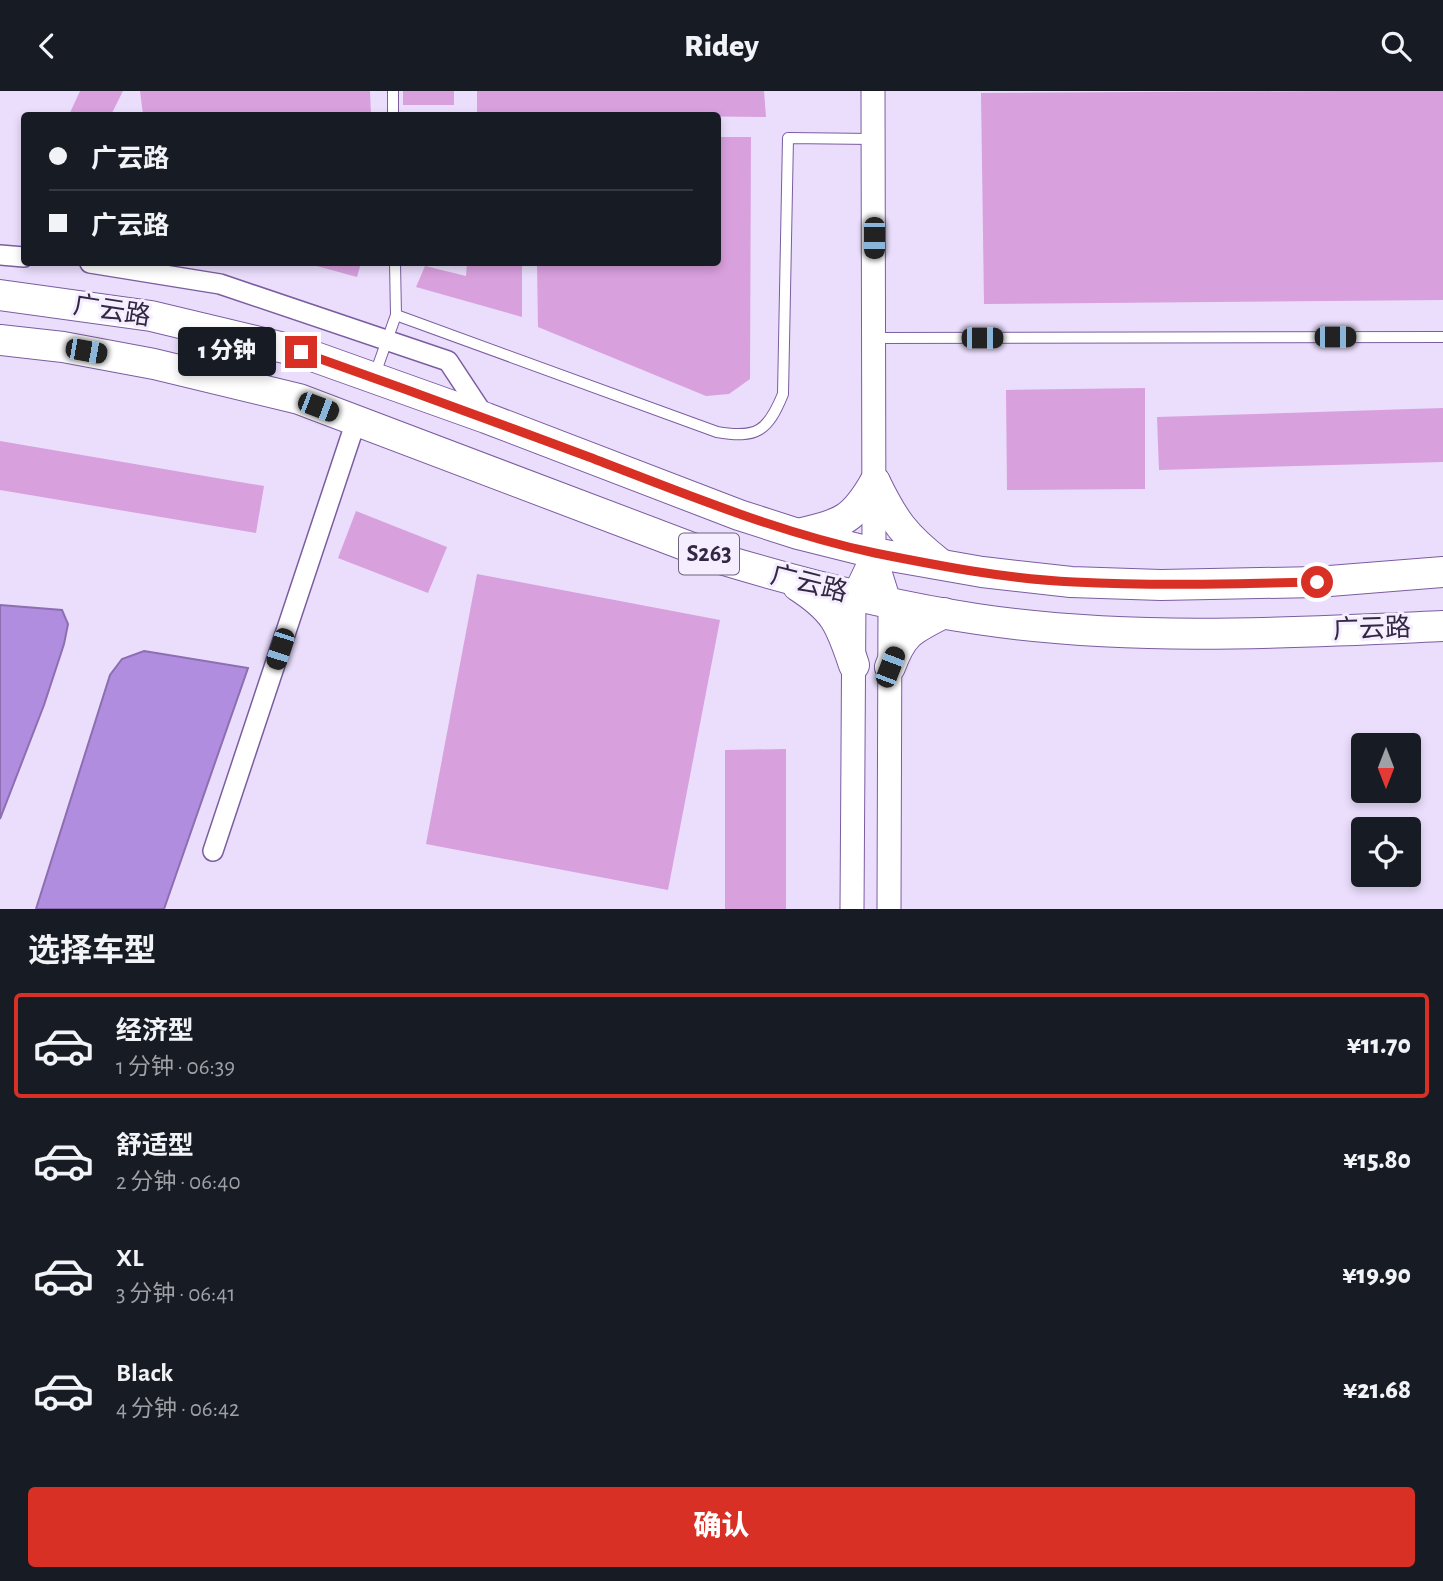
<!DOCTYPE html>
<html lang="zh">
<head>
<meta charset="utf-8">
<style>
  body { margin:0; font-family:"Alegreya Sans","Noto Sans SC",sans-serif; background:#242831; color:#f1f3f6; height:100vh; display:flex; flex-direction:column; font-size:26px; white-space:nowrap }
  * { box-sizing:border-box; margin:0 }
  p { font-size:23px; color:#9ea1a6 }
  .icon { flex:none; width:38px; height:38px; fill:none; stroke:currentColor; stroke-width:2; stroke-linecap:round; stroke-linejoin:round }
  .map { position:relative; height:818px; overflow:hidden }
  .side { display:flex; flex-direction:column; background:#171b24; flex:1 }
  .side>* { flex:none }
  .hud { position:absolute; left:21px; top:21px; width:700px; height:154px; border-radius:7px; box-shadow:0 4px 10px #0003; display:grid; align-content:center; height:154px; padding:0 28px; background:#171b24 }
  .needle { width:46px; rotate:180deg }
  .controls { position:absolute; left:1351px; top:642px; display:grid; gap:14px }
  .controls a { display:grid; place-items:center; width:70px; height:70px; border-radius:7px; background:#171b24; box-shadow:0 4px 10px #0003; font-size:35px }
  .end { position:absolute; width:32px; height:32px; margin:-16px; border:9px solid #d93025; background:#fff; box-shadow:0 0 0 4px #fff }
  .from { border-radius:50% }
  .bubble { position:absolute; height:49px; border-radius:7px; background:#171b24; box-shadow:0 4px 10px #0003; font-size:23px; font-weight:800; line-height:49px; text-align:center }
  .car { position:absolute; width:21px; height:42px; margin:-21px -10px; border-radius:9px; box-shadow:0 0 5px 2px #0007; background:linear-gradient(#222 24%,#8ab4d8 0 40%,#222 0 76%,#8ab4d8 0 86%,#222 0) }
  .hud b { display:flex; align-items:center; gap:24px; height:66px; font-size:26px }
  .hud b+b { border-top:2px solid #363941 }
  .hud i { width:18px; height:18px; background:#f1f3f6 }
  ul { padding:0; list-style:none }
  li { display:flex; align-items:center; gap:21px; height:105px; margin:0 14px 10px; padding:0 14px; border:4px solid transparent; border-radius:7px }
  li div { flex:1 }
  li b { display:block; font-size:26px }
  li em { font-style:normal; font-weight:800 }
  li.current { border-color:#d93025 }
  li>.icon { width:63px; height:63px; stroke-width:1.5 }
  h2 { padding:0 28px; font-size:32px; line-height:84px }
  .button { display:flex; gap:14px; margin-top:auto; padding:14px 28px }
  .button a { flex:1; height:80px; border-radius:7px; background:#d93025; color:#fff; font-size:28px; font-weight:800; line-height:80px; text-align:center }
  header { display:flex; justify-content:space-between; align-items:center; height:91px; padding:0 28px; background:#171b24; font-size:32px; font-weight:800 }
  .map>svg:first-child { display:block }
  .water { fill:#b18de0; stroke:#8c6eb1; stroke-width:2 }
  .building { fill:#d9a0de }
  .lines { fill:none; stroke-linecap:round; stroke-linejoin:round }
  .service-casing { stroke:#7b5da0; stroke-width:12 }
  .minor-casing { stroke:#7b5da0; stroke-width:22 }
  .tertiary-casing { stroke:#7b5da0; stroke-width:25 }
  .primary-casing { stroke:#7b5da0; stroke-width:32 }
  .service { stroke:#fff; stroke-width:10 }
  .minor { stroke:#fff; stroke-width:19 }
  .tertiary { stroke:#fff; stroke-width:23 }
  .primary { stroke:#fff; stroke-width:30 }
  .route { stroke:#d93025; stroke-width:9 }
  .labels { text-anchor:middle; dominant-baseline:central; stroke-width:6; stroke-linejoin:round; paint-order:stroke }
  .shield { fill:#f4eefe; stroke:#6e637c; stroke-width:2 }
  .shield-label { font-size:24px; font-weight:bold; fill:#342744 }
  .street-label { font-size:26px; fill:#342744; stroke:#f4eefe }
</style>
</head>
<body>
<header><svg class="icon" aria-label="back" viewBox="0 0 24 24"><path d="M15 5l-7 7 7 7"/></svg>Ridey<svg class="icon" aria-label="search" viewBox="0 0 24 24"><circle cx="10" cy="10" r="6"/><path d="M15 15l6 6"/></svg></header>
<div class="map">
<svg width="1443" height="818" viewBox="0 0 1443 818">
  <rect width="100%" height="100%" fill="#eadefc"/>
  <!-- water -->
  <g class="water">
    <path d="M0,514L62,519L68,533L64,553L44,614L0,728Z"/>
    <path d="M144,560L248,577L164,818H36L110,584L122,568Z"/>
  </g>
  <!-- building -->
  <g class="building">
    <path d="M80,0H123L111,24H69Z"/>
    <path d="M140,0H370L371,24H143Z"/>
    <rect x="403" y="0" width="51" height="14"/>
    <path d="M477,0H764L766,26L477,23Z"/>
    <path d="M1337,0H1443V209L984,213L981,2Z"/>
    <path d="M718,46H751L750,288L729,303L706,305L538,236L537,172H718Z"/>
    <path d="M306,172H361L357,186Z"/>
    <path d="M467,172H522V226L416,196L425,175L466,185Z"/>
    <path d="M1145,297V398L1007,399L1006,299Z"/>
    <path d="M1443,317V371L1159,379L1157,326Z"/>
    <path d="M0,350L264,395L256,442L0,399Z"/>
    <path d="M356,420L447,456L428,502L338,467Z"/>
    <path d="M477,483L720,529L668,799L426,753Z"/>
    <path d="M786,658V818H725V659Z"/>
  </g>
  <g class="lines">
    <defs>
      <g id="service">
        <path d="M393,0V24"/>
        <path d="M396,224L717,341C757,348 768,340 783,303L788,47L873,48"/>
        <path d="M874,247L1443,246"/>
        <path d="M375,283L396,224L395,172"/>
      </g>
      <g id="minor">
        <path d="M0,164L24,166"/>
        <path d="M90,172L220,193L448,270L485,326"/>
        <path d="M213,760L356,330"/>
      </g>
      <g id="tertiary">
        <path d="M874,462L890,513L889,818"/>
        <path d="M852,818L854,504L874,462L873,0"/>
      </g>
      <g id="primary">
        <path d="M0,204L151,225L301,261L486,327L739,424L798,443L874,462L982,481L1071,491L1161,494L1317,491L1443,481"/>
        <path d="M0,249L63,256L154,273L299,308L724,469C807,494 891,515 977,528C1131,551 1288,542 1443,535"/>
        <path d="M875,391C894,430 904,444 938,471"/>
        <path d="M802,442C843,432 853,429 875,391"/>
        <path d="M798,495C835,519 840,532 854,574"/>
        <path d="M890,576C903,541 911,539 944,522"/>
      </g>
    </defs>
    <!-- service casing -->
    <use href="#service" class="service-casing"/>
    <!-- minor casing -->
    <use href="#minor" class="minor-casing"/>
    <!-- tertiary casing -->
    <use href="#tertiary" class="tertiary-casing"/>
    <!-- primary casing -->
    <use href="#primary" class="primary-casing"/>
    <!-- service -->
    <use href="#service" class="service"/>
    <!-- minor -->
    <use href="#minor" class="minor"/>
    <!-- tertiary -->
    <use href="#tertiary" class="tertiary"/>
    <!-- primary -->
    <use href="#primary" class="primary"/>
  </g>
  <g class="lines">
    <!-- route -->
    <path class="route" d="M301,261C397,295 493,330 589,366C683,402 776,441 875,462C940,475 1007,488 1074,491C1155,495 1236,493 1317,491"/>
  </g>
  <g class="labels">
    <!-- shield labels -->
    <rect class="shield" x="679" y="442.5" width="60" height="41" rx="5"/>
    <g class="shield-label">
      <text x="709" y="463">S263</text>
    </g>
    <!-- street labels -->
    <g class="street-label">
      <text transform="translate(112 220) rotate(9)">广云路</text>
      <text transform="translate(809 493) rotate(14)">广云路</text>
      <text transform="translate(1372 538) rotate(-2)">广云路</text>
    </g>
  </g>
</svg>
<div class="controls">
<a><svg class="needle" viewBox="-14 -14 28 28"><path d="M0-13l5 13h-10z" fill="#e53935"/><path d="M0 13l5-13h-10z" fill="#9ea1a6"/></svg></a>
<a><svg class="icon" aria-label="locate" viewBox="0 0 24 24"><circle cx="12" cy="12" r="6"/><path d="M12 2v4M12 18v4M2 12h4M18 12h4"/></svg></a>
</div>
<i class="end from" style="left:1317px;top:491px"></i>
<i class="end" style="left:301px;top:261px"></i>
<div class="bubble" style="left:178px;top:236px;width:98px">1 分钟</div>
<i class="car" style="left:874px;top:147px;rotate:180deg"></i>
<i class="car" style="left:1335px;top:246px;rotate:90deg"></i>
<i class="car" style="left:982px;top:247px;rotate:90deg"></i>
<i class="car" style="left:86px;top:260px;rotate:100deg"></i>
<i class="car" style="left:318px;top:316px;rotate:111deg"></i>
<i class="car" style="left:280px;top:558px;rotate:198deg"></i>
<i class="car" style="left:890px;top:576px;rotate:21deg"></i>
<div class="hud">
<b><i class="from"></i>广云路</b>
<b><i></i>广云路</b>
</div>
</div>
<section class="side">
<h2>选择车型</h2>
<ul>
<li class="current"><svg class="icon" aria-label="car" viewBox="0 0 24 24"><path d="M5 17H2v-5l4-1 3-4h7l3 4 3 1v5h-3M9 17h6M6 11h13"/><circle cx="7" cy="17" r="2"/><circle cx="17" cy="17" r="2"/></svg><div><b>经济型</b><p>1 分钟 · 06:39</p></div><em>¥11.70</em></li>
<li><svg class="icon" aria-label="car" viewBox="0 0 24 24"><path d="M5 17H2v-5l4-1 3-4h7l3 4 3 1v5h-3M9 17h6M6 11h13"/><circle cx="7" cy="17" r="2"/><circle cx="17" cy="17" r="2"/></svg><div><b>舒适型</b><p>2 分钟 · 06:40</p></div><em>¥15.80</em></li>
<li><svg class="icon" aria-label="car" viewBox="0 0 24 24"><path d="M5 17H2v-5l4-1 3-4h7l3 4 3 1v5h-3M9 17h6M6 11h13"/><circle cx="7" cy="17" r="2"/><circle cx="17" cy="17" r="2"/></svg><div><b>XL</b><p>3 分钟 · 06:41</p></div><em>¥19.90</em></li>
<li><svg class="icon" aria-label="car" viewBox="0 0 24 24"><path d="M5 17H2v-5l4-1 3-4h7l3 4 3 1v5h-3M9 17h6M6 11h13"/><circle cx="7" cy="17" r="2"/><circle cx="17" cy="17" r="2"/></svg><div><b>Black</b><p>4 分钟 · 06:42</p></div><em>¥21.68</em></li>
</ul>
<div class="button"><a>确认</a></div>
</section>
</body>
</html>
